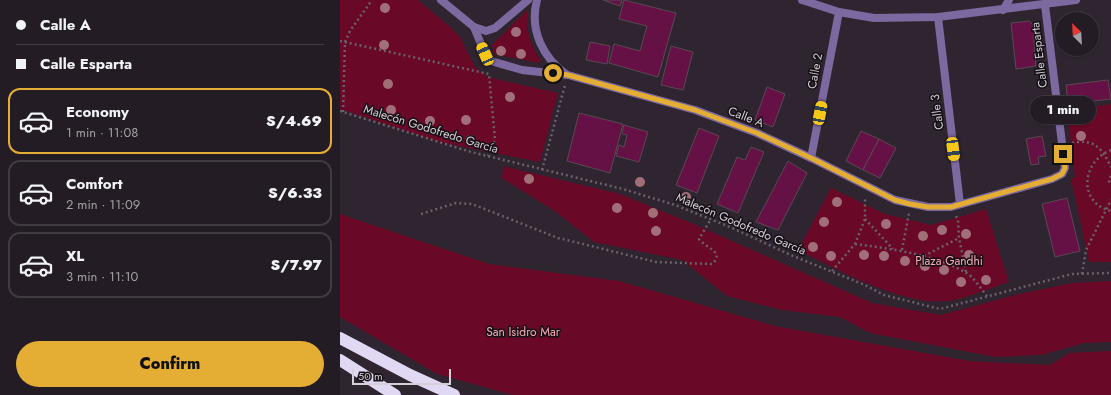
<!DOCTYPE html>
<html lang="en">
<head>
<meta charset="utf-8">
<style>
  body { margin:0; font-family:Jost,sans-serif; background:#2b252c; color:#f1f3f6; height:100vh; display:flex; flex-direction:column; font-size:15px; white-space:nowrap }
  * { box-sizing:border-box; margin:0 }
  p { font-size:13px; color:#a3a1a6 }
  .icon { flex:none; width:22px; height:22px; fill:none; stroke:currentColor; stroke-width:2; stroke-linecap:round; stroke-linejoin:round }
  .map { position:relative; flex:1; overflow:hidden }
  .details { display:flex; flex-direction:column; background:#231c24; width:340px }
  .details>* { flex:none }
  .banner { display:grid; align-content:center; height:88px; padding:0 16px; background:#231c24 }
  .needle { width:26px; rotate:336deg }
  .fabs { position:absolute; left:715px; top:12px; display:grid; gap:8px }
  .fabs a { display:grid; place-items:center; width:44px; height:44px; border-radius:50%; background:#231c24; box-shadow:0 1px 3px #0004,0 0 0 1px #403a41; font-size:20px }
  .scale { position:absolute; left:12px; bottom:10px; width:99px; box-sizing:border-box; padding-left:4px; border:2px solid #d6cfd7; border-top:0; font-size:11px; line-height:14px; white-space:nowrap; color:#d6cfd7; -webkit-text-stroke:3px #151015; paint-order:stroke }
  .end { position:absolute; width:18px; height:18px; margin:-9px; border:5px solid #e4ae35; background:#111; box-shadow:0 0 0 2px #111 }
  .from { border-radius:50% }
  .bubble { position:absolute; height:28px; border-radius:14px; background:#231c24; box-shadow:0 1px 3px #0004,0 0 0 1px #403a41; font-size:13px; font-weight:800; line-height:28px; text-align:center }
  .car { position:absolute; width:12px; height:24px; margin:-12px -6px; border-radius:5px; box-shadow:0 0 3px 1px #0007; background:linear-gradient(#f5c518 24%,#345 0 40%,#f5c518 0 76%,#345 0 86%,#f5c518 0) }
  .banner b { display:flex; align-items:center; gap:14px; height:38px; font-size:15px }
  .banner b+b { border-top:1px solid #403a41 }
  .banner i { width:10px; height:10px; background:#f1f3f6 }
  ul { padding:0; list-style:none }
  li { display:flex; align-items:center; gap:12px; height:66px; margin:0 8px 6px; padding:0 8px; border:2px solid #403a41; border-radius:12px }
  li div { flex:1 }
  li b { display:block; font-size:15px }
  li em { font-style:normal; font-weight:800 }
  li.current { border-color:#e4ae35 }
  li>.icon { width:36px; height:36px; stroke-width:1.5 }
  .cta { display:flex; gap:8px; margin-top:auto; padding:8px 16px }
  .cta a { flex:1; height:46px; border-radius:24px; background:#e4ae35; color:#111; font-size:16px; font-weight:800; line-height:46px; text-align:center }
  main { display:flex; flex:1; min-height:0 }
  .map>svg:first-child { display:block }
  .green { fill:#6a0927 }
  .building { fill:#651146; stroke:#594951 }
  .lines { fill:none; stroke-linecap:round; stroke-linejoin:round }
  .path { stroke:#6a616b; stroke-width:2.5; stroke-dasharray:2 3; stroke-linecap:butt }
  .street { stroke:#7b699f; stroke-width:8 }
  .highway { stroke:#e1d9f4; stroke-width:12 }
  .tree { fill:#a06f7a }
  .route { stroke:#e4ae35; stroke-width:5 }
  .labels { text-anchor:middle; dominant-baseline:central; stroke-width:3; stroke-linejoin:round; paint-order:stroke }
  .street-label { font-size:12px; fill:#d6cfd7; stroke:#151015 }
  .park-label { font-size:12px; fill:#fcacb6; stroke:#151015 }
</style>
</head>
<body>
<main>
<section class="details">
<div class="banner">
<b><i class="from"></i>Calle A</b>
<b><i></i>Calle Esparta</b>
</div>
<ul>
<li class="current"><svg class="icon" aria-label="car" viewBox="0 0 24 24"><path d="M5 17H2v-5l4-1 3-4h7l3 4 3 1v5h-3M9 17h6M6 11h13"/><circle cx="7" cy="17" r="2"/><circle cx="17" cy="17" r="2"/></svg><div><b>Economy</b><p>1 min · 11:08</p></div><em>S/4.69</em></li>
<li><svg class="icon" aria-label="car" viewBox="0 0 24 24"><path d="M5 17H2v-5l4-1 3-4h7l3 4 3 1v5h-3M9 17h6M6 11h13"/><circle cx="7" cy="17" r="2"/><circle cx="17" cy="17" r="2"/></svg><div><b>Comfort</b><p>2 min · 11:09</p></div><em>S/6.33</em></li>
<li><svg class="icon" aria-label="car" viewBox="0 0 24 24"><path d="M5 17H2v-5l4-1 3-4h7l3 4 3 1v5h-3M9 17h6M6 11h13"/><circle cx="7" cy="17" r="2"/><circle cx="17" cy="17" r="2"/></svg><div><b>XL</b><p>3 min · 11:10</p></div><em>S/7.97</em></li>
</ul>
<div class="cta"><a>Confirm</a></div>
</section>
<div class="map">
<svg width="771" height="395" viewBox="0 0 771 395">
  <rect width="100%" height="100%" fill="#2f2530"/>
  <!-- green -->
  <g class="green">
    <path d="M0,0H78L108,25L120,37L135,67L147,77L218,93L200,162L103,143L0,109Z"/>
    <path d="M188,9C187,35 188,39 201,61L199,63L154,54L152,45Z"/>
    <path d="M771,104V262H749L731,179L735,177L727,111Z"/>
    <path d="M163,166L280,194L356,225L532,303L601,315L675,295L732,283L771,281V342L744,343L701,355L655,357L530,333L500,317L442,310L387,296L342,260L254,242L216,212L162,178Z"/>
    <path d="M491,188L545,214L591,225L646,209L669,282C653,287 623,300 608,301C561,306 499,270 458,250Z"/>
    <path d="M0,214L149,264L279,281L435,326L629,361L710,365L729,353L771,351V395H173L97,374L0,317Z"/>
  </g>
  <!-- building -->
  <g class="building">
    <path d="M263,0H282L280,6Z"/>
    <path d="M284,0L336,13L318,77L269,63L274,44L300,51L307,26L279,19Z"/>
    <path d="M689,21L693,25L696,66L676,69L671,23Z"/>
    <path d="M250,42L270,46L267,64L246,60Z"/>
    <path d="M331,46L353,52L343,90L321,85Z"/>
    <path d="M768,80L771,99L728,104L726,85Z"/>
    <path d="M427,87L445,94L433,127L415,120Z"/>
    <path d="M239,113L283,124L270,173L227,161Z"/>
    <path d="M284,125L308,132L299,162L276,156L279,145L284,147L287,135L282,134Z"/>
    <path d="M359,128L379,136L357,193L336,185Z"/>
    <path d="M521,131L539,139L523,170L506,161Z"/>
    <path d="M702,136L706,156L698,157L699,164L691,165L686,139Z"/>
    <path d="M539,139L556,148L540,178L523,170Z"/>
    <path d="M411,147L424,152L398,213L377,204L397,157L405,160Z"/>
    <path d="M448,161L467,173L438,230L416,222Z"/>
    <path d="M727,198L740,251L715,257L702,204Z"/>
  </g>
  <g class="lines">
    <!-- path -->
    <g class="path">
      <path d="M0,41L149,74L155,140L148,156"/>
      <path d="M0,111L131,152L283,189L335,205L390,227L453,256L525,285L544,295L600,309L732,274L771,273"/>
      <path d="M3,112L5,42L10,31L32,0"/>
      <path d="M732,143C755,138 762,149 771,167"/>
      <path d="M771,150C741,162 738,203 771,211"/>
      <path d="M202,170L225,85"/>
      <path d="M771,176L769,181L771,185"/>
      <path d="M81,214L116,203L132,204L218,238L235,242L316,262L372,264C386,252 364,247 359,239L371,219"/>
      <path d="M616,216L618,220L619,238L626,272"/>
      <path d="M525,219L553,249"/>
      <path d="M515,244C552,249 591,254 625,272C633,276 641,289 647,296"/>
      <path d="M562,250L569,213"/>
      <path d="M584,256L619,238"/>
      <path d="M492,271L515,244L525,219V199"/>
      <path d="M742,274L746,250L771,200"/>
    </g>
    <!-- street -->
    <g class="street">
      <path d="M101,0L134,27L145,54L151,61L182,70L228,75L355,110L417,133L471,158L555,200L588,207H611L712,179L722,174L725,168L705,5"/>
      <path d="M197,0C189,30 203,58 227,75"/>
      <path d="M462,0L499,12L534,18L598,17L736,0"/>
      <path d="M663,10L669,0"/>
      <path d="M598,17L620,204"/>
      <path d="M134,27L146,31L155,28L188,0"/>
      <path d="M471,158L499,12"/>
    </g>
    <!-- highway -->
    <g class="highway">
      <path d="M0,338L70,375L114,395"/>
      <path d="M0,360L55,395"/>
    </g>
  </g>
  <!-- trees -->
  <g class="tree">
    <circle cx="45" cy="8" r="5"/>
    <circle cx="176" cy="32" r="5"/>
    <circle cx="44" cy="45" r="5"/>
    <circle cx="161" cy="51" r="5"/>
    <circle cx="181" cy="54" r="5"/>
    <circle cx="48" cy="84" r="5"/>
    <circle cx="170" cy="97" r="5"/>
    <circle cx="51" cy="110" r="5"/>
    <circle cx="126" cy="120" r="5"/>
    <circle cx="90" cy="121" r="5"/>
    <circle cx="741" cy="136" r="5"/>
    <circle cx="130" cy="140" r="5"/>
    <circle cx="189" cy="179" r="5"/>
    <circle cx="300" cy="182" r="5"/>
    <circle cx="346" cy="197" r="5"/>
    <circle cx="497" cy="202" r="5"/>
    <circle cx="277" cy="208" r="5"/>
    <circle cx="313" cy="213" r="5"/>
    <circle cx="484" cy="222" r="5"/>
    <circle cx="546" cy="224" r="5"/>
    <circle cx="602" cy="230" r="5"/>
    <circle cx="316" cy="231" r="5"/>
    <circle cx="626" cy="234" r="5"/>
    <circle cx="583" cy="236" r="5"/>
    <circle cx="473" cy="247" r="5"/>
    <circle cx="524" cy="255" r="5"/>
    <circle cx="629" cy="255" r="5"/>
    <circle cx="491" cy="256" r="5"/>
    <circle cx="544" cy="256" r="5"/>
    <circle cx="565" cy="261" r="5"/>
    <circle cx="585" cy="266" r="5"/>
    <circle cx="604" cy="270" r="5"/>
    <circle cx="646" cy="280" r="5"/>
    <circle cx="621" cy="282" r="5"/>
  </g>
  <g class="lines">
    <!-- route -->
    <path class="route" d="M213,73L228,75L355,110L417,133L471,158L555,200L570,204L588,207H611L712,179L722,174L725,168L723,154"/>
  </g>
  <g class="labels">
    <!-- street labels -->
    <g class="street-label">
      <text transform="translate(699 55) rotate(-97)">Calle Esparta</text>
      <text transform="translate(475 71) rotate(-79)">Calle 2</text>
      <text transform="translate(597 112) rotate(-97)">Calle 3</text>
      <text transform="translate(406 117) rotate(21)">Calle A</text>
      <text transform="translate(91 129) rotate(17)">Malecón Godofredo García</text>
      <text transform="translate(401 224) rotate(23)">Malecón Godofredo García</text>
    </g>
    <!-- park labels -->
    <g class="park-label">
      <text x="609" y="261">Plaza Gandhi</text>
      <text x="183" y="332">San Isidro Mar</text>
    </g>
  </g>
</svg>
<div class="fabs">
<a><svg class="needle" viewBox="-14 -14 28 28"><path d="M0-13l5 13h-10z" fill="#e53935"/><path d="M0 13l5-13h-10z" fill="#a3a1a6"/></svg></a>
</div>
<div class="scale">50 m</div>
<i class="end from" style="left:213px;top:73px"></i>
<i class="end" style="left:723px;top:154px"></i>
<div class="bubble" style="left:690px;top:96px;width:66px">1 min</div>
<i class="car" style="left:145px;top:54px;rotate:336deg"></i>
<i class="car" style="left:480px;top:113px;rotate:11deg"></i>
<i class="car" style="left:613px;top:149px;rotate:173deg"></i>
</div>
</main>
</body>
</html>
